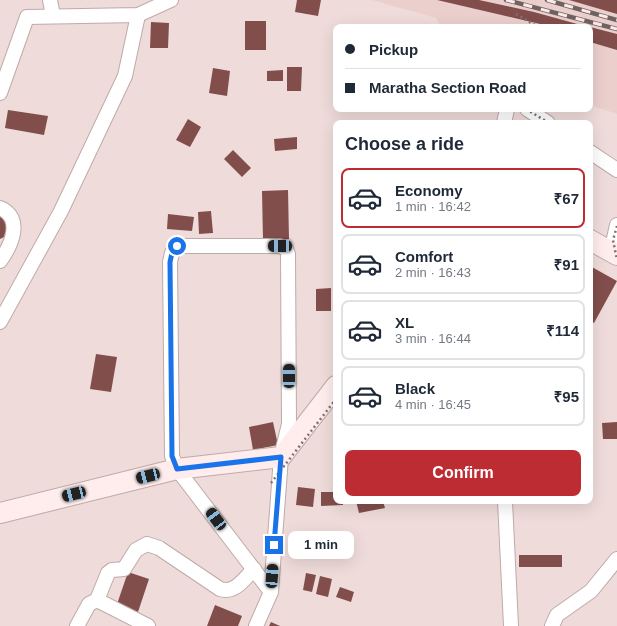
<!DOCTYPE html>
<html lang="en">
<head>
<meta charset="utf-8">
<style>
  body { margin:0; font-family:Helvetica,sans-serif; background:#f6f6f7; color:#1f2937; height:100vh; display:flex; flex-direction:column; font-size:15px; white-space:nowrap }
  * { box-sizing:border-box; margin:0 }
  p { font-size:13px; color:#747a83 }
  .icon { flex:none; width:22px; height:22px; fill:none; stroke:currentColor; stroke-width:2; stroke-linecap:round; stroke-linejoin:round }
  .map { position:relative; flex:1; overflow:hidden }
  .drawer { position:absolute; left:333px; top:120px; width:260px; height:384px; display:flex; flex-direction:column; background:#fff; border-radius:8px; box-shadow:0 4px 16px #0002 }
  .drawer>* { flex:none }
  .banner { position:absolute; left:333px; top:24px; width:260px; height:88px; border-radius:8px; box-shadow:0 4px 16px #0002; display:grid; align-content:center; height:88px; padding:0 12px; background:#fff }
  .end { position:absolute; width:18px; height:18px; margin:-9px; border:5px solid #1a73e8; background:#fff; box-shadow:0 0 0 2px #fff }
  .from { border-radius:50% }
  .bubble { position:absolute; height:28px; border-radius:8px; background:#fff; box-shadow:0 4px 16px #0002; font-size:13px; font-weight:700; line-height:28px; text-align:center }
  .car { position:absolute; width:12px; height:24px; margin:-12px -6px; border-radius:5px; box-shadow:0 0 3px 1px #0007; background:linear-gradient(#222 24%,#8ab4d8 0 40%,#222 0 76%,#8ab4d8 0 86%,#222 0) }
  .banner b { display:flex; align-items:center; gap:14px; height:38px; font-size:15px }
  .banner b+b { border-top:1px solid #e0e1e3 }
  .banner i { width:10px; height:10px; background:#1f2937 }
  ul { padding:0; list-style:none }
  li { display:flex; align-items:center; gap:12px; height:60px; margin:0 8px 6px; padding:0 4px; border:2px solid #e0e1e3; border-radius:8px }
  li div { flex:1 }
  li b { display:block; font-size:15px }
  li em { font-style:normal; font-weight:700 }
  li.current { border-color:#bc2c32 }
  li>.icon { width:36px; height:36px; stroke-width:1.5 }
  h2 { padding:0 12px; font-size:18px; line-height:48px }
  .primary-button { display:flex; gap:8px; margin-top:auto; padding:8px 12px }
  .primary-button a { flex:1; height:46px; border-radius:8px; background:#bc2c32; color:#fff; font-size:16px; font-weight:700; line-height:46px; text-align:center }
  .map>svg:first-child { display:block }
  .built { fill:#ebcfcd }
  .building { fill:#824e4b }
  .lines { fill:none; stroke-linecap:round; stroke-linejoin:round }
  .street-casing { stroke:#bdaba9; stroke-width:16 }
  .secondary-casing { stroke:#bdaba9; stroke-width:22 }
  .path { stroke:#7e7270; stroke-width:2.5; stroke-dasharray:2 3; stroke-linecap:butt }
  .street { stroke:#fff; stroke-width:14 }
  .secondary { stroke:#feedec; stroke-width:20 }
  .rail-casing { stroke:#6e6361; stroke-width:4.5 }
  .rail { stroke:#fde9e7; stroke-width:3; stroke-dasharray:9; stroke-linecap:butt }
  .path-bridge { stroke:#7e7270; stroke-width:2.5; stroke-dasharray:2 3; stroke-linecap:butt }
  .route { stroke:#1a73e8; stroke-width:5 }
</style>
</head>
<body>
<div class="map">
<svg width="617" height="626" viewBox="0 0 617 626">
  <rect width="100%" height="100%" fill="#efdcda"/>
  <!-- built -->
  <path class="built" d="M372,0H617V114L590,105V27H441L436,18Z"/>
  <!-- building -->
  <g class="building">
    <path d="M297,0H321L318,16L295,12Z"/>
    <path d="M437,0H479L534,12L588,27H553Z"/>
    <path d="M569,0H617V14Z"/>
    <rect x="245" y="21" width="21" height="29"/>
    <path d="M151,22L169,23L168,48H150Z"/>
    <path d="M590,27L617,34V50L590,42Z"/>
    <path d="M287,67H302L301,91H287Z"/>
    <path d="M213,68L230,71L227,96L209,93Z"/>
    <path d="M283,70V81H267V71Z"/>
    <path d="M8,110L48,116L44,135L5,128Z"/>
    <path d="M188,119L201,127L190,147L176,140Z"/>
    <path d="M297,137V149L275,151L274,139Z"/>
    <path d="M233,150L251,168L242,177L224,159Z"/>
    <path d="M288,190L289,239L263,240L262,191Z"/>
    <path d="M0,209L12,233L0,239Z"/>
    <path d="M211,211L213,233L199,234L198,212Z"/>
    <path d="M168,214L194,217L192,231L167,229Z"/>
    <path d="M590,266L617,281L594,323L590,321Z"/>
    <path d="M331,288V311H316V289Z"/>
    <path d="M96,354L117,357L111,392L90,389Z"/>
    <path d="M273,422L278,445L253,450L249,427Z"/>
    <path d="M617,422V439H603L602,423Z"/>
    <path d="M298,487L315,489L313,507L296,505Z"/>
    <path d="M321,492H336V501H343V505L321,506Z"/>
    <path d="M356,501H383L385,508L359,513Z"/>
    <rect x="519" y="555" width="43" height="12"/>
    <path d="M128,572L149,579L138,612L117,604Z"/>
    <path d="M306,573L316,575L312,592L303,590Z"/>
    <path d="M320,576L332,579L328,597L316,594Z"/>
    <path d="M340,587L354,592L351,602L336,597Z"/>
    <path d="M215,605L242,616L238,626H207Z"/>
    <path d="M271,622L280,626H269Z"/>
  </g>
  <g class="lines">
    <defs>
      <g id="street">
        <path d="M50,0L53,16"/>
        <path d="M0,93L27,17L138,15L171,0"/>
        <path d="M527,109L548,123"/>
        <path d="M504,123L507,109"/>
        <path d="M590,152L617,170"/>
        <path d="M0,208C24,218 11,246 0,261"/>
        <path d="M611,252L617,225"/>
        <path d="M0,322L61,211L125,76L138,15"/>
        <path d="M505,501L511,626"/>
        <path d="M97,600L108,573L112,570L124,569L136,550L147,544L159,548L220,589C235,594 244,579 254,569"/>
        <path d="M77,626L89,604L97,600L148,626"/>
        <path d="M256,626L271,592L281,457L289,424L288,254L286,249L280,246H177L172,253L170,262L172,456L177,469L271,592"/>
        <path d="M552,626L557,615L591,591L617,559"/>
      </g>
      <g id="secondary">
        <path d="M590,240L617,255"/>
        <path d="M0,513L177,469L281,457L336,386"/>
      </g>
    </defs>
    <!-- street casing -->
    <use href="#street" class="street-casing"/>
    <!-- secondary casing -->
    <use href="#secondary" class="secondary-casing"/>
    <!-- path -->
    <path class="path" d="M516,14L538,27"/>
    <!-- street -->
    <use href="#street" class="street"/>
    <!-- secondary -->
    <use href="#secondary" class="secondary"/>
    <defs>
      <g id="rail">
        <path d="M506,0L617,29"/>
        <path d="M547,0L617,20"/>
      </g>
    </defs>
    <!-- rail casing -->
    <use href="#rail" class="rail-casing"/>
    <!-- rail -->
    <use href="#rail" class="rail"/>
    <!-- path-bridge -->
    <g class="path-bridge">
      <path d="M526,109L549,123"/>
      <path d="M617,226L613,240L617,260"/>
      <path d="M271,483L336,399"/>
    </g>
  </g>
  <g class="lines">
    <!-- route -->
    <path class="route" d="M177,246L172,253L170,262L172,456L177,469L281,457L274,545"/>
  </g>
</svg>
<i class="end from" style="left:177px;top:246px"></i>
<i class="end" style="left:274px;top:545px"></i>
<div class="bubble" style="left:288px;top:531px;width:66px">1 min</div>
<i class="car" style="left:280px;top:246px;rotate:271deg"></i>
<i class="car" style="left:289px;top:376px;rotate:0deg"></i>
<i class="car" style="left:148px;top:476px;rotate:256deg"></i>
<i class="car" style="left:74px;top:494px;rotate:256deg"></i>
<i class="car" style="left:216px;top:519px;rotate:323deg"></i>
<i class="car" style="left:272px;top:576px;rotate:4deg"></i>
<div class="banner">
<b><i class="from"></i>Pickup</b>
<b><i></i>Maratha Section Road</b>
</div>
<section class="drawer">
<h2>Choose a ride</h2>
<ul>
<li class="current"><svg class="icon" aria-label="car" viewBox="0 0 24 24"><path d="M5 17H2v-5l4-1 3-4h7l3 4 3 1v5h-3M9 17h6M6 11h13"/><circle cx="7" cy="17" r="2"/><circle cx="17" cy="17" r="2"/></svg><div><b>Economy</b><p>1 min · 16:42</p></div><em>₹67</em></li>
<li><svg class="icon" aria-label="car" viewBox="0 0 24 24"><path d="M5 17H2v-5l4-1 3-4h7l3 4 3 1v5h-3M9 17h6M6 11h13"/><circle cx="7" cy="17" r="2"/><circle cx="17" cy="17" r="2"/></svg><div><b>Comfort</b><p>2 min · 16:43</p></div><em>₹91</em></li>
<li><svg class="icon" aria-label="car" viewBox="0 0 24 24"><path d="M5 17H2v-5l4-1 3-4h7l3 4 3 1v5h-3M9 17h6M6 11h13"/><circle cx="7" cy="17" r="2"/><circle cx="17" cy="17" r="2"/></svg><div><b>XL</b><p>3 min · 16:44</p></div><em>₹114</em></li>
<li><svg class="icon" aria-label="car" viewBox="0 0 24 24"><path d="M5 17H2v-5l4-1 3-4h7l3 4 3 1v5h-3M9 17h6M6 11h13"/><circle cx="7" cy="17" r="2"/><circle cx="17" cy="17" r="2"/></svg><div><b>Black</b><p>4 min · 16:45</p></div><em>₹95</em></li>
</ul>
<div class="primary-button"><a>Confirm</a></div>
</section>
</div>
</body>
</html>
